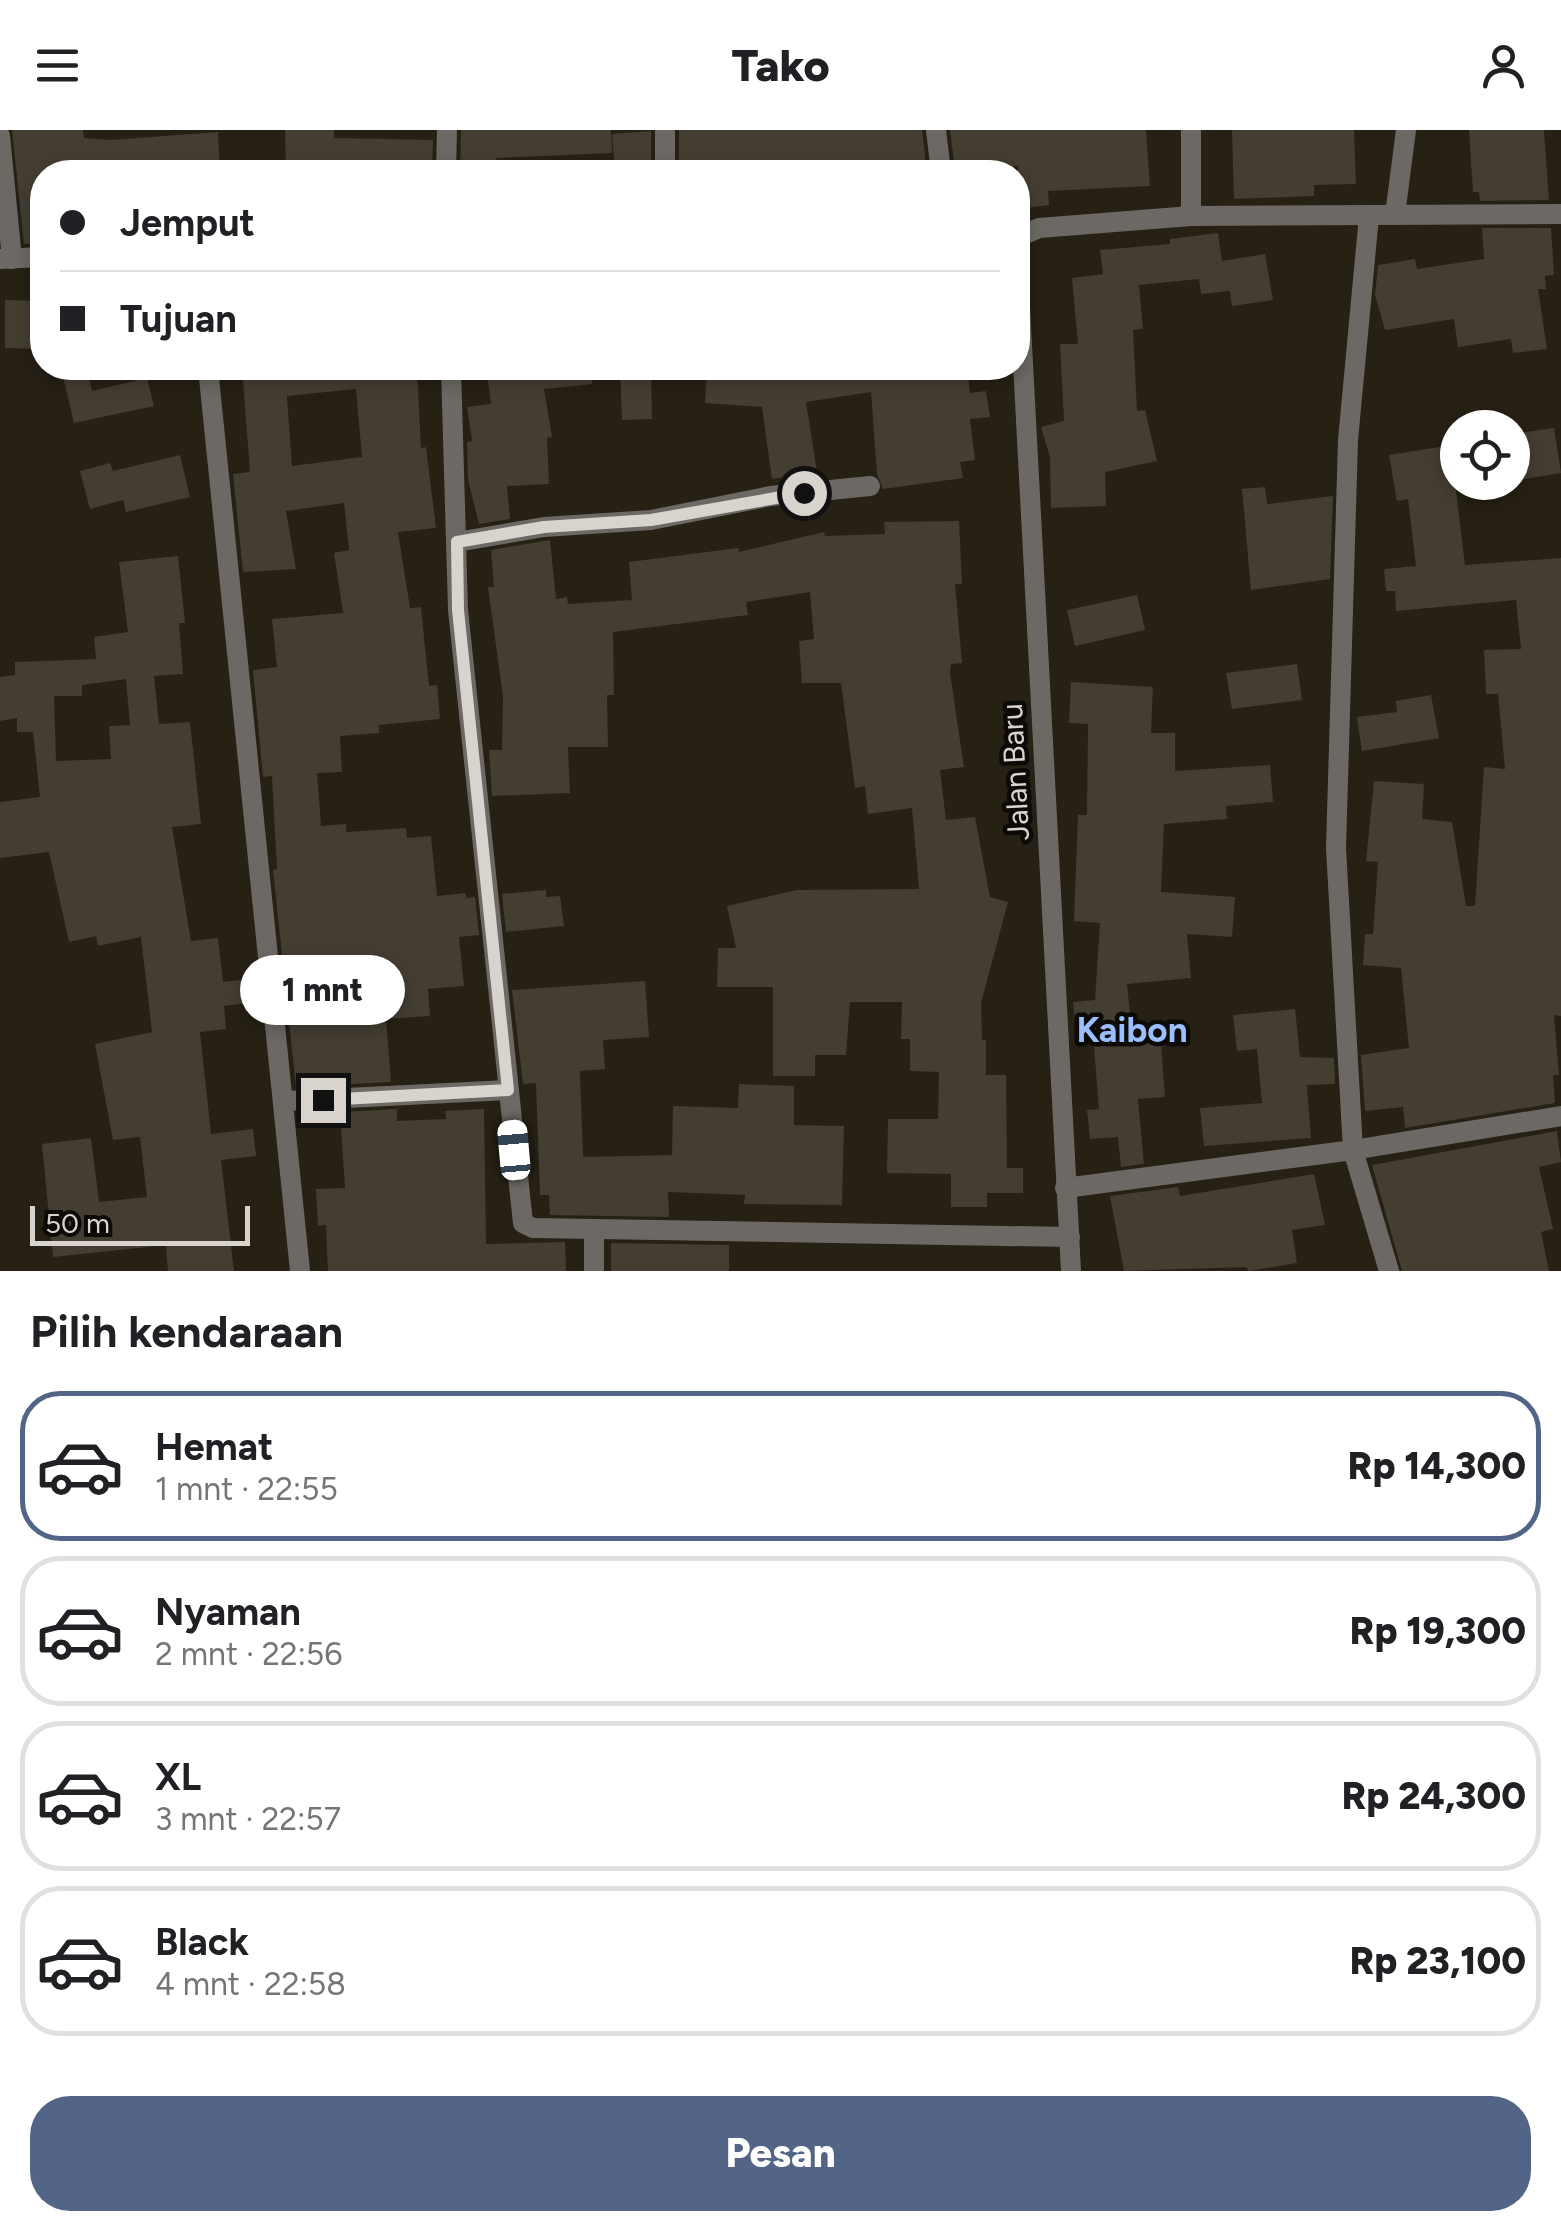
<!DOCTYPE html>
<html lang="id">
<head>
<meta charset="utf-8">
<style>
  body { margin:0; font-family:Figtree,sans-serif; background:#f6f6f6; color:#202124; height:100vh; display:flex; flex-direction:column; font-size:38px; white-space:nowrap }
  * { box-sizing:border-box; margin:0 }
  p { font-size:32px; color:#757577 }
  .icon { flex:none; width:55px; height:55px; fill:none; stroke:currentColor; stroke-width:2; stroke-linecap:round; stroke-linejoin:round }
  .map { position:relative; height:1141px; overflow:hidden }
  .panel { display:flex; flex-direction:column; background:#fff; flex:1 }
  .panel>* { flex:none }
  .banner { position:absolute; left:30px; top:30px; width:1000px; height:220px; border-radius:40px; box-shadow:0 5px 15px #0003; display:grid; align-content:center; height:220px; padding:0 30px; background:#fff }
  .tools { position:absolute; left:1440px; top:280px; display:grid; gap:20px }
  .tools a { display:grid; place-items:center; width:90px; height:90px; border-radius:50%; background:#fff; box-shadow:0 5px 15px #0003; font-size:50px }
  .scale { position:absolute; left:30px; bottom:25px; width:220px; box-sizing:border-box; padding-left:10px; border:5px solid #d8d4cd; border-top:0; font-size:28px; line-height:35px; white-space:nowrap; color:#d8d4cd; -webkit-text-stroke:8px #0c0a06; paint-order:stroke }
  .end { position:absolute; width:45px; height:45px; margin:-22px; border:12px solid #d8d4cd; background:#111; box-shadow:0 0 0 5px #111 }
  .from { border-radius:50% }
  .bubble { position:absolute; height:70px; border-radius:35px; background:#fff; box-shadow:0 5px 15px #0003; font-size:32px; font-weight:800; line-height:70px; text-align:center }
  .car { position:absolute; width:30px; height:60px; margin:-30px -15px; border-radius:12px; box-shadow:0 0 8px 2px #0007; background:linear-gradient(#fff 24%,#345 0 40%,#fff 0 76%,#345 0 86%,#fff 0) }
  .banner b { display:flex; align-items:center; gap:35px; height:95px; font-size:38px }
  .banner b+b { border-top:2px solid #e0e0e0 }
  .banner i { width:25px; height:25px; background:#202124 }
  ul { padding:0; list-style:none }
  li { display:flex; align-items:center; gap:30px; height:150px; margin:0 20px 15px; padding:0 10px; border:5px solid #e0e0e0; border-radius:40px }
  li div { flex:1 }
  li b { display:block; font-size:38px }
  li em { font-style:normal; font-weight:800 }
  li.active { border-color:#526586 }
  li>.icon { width:90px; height:90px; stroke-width:1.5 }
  h2 { padding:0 30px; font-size:45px; line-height:120px }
  .action { display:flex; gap:20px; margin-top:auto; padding:20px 30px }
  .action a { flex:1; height:115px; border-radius:40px; background:#526586; color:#fff; font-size:40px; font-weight:800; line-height:115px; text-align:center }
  header { display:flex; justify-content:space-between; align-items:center; height:130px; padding:0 30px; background:#fff; font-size:45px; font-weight:800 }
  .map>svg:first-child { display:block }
  .building { fill:#433d32; fill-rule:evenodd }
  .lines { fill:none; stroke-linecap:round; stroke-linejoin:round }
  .minor { stroke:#6c6964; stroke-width:20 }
  .tertiary { stroke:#6c6964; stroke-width:20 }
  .route { stroke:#d8d4cd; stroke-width:12 }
  .labels { text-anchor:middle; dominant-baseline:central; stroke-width:9; stroke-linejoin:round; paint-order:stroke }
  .street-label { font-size:30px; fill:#d8d4cd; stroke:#0c0a06 }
  .quarter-label { font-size:35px; font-weight:bold; fill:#99bfff; stroke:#0c0a06 }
</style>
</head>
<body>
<header><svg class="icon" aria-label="menu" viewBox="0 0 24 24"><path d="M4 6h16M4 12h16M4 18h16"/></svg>Tako<svg class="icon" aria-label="person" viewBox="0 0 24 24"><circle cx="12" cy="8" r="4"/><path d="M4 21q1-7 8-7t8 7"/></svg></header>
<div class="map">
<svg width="1561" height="1141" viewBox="0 0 1561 1141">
  <rect width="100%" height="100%" fill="#262015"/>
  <!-- building -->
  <g class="building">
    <path d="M12,0H83L84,8L111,10L218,2L220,40L42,42V113L24,114Z"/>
    <path d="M285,0H334V8L433,10L432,42H286Z"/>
    <path d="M461,0H611L612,23L496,28L498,42H460Z"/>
    <path d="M679,0H922L927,42H679Z"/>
    <path d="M950,0H1146L1150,56L1048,61L1049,75L1018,79V36L955,40Z"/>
    <path d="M1232,0H1354L1356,54L1314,55V66L1234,69Z"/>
    <path d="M1469,0H1544L1549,70L1480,71L1479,62H1473Z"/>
    <path d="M651,1V42H615L612,4Z"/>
    <path d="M1482,98H1551L1554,145L1545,146L1546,159H1538L1547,219L1513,223L1511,209L1458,217L1454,189L1385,200L1375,165L1378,135L1415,129L1417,139L1484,129Z"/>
    <path d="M1218,103L1222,131L1265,124L1273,170L1232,176L1230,161L1201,164L1199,149L1139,155L1143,199L1133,200L1137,281L1145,280L1157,331L1105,342L1106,376L1051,378L1050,327L1041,297L1064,291L1060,214H1078L1072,148L1103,144L1100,120L1170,114V109Z"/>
    <path d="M5,170L42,171V219L5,218Z"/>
    <path d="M61,238H87L92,261L147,248L154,276L74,293Z"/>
    <path d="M242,238H359L360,241L417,238L421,318L426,317L436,398L398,402L410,478L421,477L429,556L437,555L440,589L379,595V603L340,606L342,642L317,643L321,696L346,694V702L406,698L407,708L431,706L437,766L466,763V768L475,767L479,805L459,807L464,856L428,859L430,886L386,889L391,952L296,957L273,740L277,739L272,646L263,647L253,540L277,537L272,489L343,483L334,423L349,420L344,373L286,381L296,439L243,442L233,344L250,342ZM356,259L362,327L292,336L287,266Z"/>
    <path d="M486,238H591L592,254L544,259L552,307L547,308L549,354L507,356L510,389L479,394L468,350L467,312L472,311L467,277L491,274Z"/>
    <path d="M620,238H651L652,289L622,290Z"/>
    <path d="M707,238H943L944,246L968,243L970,263L986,261L990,287L970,289L975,330L960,332L963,348L883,359L877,344L871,262L806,272L817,342L772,349L762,277L705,273Z"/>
    <path d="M1554,298L1561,343L1512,351V304Z"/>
    <path d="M1458,314L1456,361L1465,435L1561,428V886L1554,885L1559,945H1553L1555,973L1405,998L1403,977L1365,981L1361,925L1409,918L1401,838L1363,835L1365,804H1373L1378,732L1366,731L1374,651L1424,654L1422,689L1452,692L1466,776H1475L1484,637L1505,639L1498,564H1486L1484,520L1521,519L1516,470L1396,481L1395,461H1386L1384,439L1416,436L1408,369L1397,371L1389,325Z"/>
    <path d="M180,325L190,367L126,382L123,370L90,379L80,341L110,333L113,341Z"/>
    <path d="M1265,357L1267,374L1333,366L1330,449L1251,460L1242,359Z"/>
    <path d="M959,391L962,454H955L962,533L951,534L950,543L964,637L940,640L946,690L975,687L990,767L1008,772L981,873L982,910H986V945H1006L1007,1038H1023V1063H987V1077H951V1044L887,1043L888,989H938L939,942L910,941V909H901L902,872H850L846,925H815V946H773V857H717L718,818H736L727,776L797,760L919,759L912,678L868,684L865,656L855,658L841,553H802L799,511L814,509L810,462L746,472L748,485L613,502L614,565H607L608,617H568L570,663L492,666L489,620H502L503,567L488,457H494L491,420L550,410L556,469L567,467L568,474L632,470L629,432L738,418L739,422L824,402L825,406L885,404L884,392Z"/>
    <path d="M178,426L185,493H179L183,544L154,546L159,594L190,592L201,694L172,697L191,811L218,808L223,852L256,848L259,872L224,876L226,899L200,902L211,1004L253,999L256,1026L221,1030L234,1141H168L166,1115L53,1127L42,1014L91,1008L99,1072L147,1067L140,1007L113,1010L95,914L152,902L141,807L98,816L96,806L69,812L49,722L0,728V672L40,667L33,602H17V588L0,591V547L15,545V532L96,529L94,507L128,502L119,432ZM126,549L130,595L109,596L111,629L56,631L54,566H82V555Z"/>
    <path d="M1137,465L1145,500L1075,516L1067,480Z"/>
    <path d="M1297,534L1302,570L1232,579L1226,543Z"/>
    <path d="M1071,552L1153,557L1151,603H1175V641L1270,635L1273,672L1226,676L1227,689L1164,694L1161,762L1235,767L1232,807L1187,804L1191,848L1127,854L1133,914L1161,912L1165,967L1138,969L1144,1034L1121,1037L1118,1007L1090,1009L1087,980L1099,979L1093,904L1077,905L1073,872L1095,870L1100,793L1074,791L1078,685H1087L1088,594L1069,593Z"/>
    <path d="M1431,565L1439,608L1362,621L1357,587L1397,582L1396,571Z"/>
    <path d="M546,760V767L560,766L564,796L506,802L502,764Z"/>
    <path d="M645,851L649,907L603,910L605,939L580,941L583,1027L672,1025L673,976L738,978L739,954L794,956V995L844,996L842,1075L744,1074L745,1065L668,1062L669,1087L550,1085L549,1065H540L536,953L523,954L512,860Z"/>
    <path d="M1295,879L1300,927L1334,928L1335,954L1307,955L1311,1008L1204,1016L1200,978L1262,973L1257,919L1237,921L1233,885Z"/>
    <path d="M397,979V991L446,989L445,981L484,979L486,1114L565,1112L566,1141H328L326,1095L318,1096L316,1059L345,1058L340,982Z"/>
    <path d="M1557,1001L1561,1032L1539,1037L1553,1099L1541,1102L1549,1141H1402L1372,1035Z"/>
    <path d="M1314,1044L1325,1095L1292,1100L1297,1133L1249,1141L1246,1137L1124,1141L1110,1066L1178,1057L1180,1066Z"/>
    <path d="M611,1113L729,1115V1141H611Z"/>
  </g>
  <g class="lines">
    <!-- minor -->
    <g class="minor">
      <path d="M1191,0V86"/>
      <path d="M0,6L12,129"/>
      <path d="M446,42L447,0"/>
      <path d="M665,42V0"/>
      <path d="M1395,85L1406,0"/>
      <path d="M1369,86L1348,310L1336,718L1353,1020L1389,1141"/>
      <path d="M1018,107L1039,98L1191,86L1561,84"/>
      <path d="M208,238L300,1141"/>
      <path d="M451,238L458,480L523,1093L533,1098L1070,1107"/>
      <path d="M457,412L544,397L651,390L771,366L870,356"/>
      <path d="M286,971L508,960"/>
      <path d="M1065,1058L1353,1020L1561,986"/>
      <path d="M594,1141V1099"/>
    </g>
    <!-- tertiary -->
    <g class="tertiary">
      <path d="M936,0L941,42"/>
      <path d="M0,129L42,127"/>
      <path d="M1018,139L1071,1141"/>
    </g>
  </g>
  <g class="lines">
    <!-- route -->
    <path class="route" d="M323,970L508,960L458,480L457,412L544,397L651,390L804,363"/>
  </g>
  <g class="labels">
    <!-- street labels -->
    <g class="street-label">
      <text transform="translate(1015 642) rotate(-93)">Jalan Baru</text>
    </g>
    <!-- quarter labels -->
    <g class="quarter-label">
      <text x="1132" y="900">Kaibon</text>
    </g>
  </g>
</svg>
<div class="tools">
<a><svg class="icon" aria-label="locate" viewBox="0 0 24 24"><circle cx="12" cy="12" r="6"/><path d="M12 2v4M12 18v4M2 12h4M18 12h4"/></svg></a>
</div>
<div class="scale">50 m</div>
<i class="end from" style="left:804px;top:363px"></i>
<i class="end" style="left:323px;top:970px"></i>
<div class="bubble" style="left:240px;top:825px;width:165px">1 mnt</div>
<i class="car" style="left:514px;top:1020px;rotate:355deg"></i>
<div class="banner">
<b><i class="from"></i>Jemput</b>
<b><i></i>Tujuan</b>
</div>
</div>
<section class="panel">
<h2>Pilih kendaraan</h2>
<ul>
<li class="active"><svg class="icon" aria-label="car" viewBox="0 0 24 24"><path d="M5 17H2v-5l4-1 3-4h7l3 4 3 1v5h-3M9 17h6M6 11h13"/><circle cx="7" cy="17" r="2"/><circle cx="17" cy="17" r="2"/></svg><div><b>Hemat</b><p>1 mnt · 22:55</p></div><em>Rp 14,300</em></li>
<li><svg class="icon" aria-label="car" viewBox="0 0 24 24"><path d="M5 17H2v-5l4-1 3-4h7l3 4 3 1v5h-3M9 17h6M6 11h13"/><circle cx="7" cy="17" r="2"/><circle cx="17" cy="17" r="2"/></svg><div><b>Nyaman</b><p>2 mnt · 22:56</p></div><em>Rp 19,300</em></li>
<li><svg class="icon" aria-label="car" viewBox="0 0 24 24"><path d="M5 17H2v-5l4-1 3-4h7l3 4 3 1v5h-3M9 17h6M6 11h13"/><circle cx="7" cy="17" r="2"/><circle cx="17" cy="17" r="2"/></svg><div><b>XL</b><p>3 mnt · 22:57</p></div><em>Rp 24,300</em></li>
<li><svg class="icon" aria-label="car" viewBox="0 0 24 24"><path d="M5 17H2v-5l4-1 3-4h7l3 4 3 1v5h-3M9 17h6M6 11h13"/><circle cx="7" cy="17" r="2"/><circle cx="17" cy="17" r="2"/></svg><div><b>Black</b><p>4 mnt · 22:58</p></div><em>Rp 23,100</em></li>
</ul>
<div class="action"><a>Pesan</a></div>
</section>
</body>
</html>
